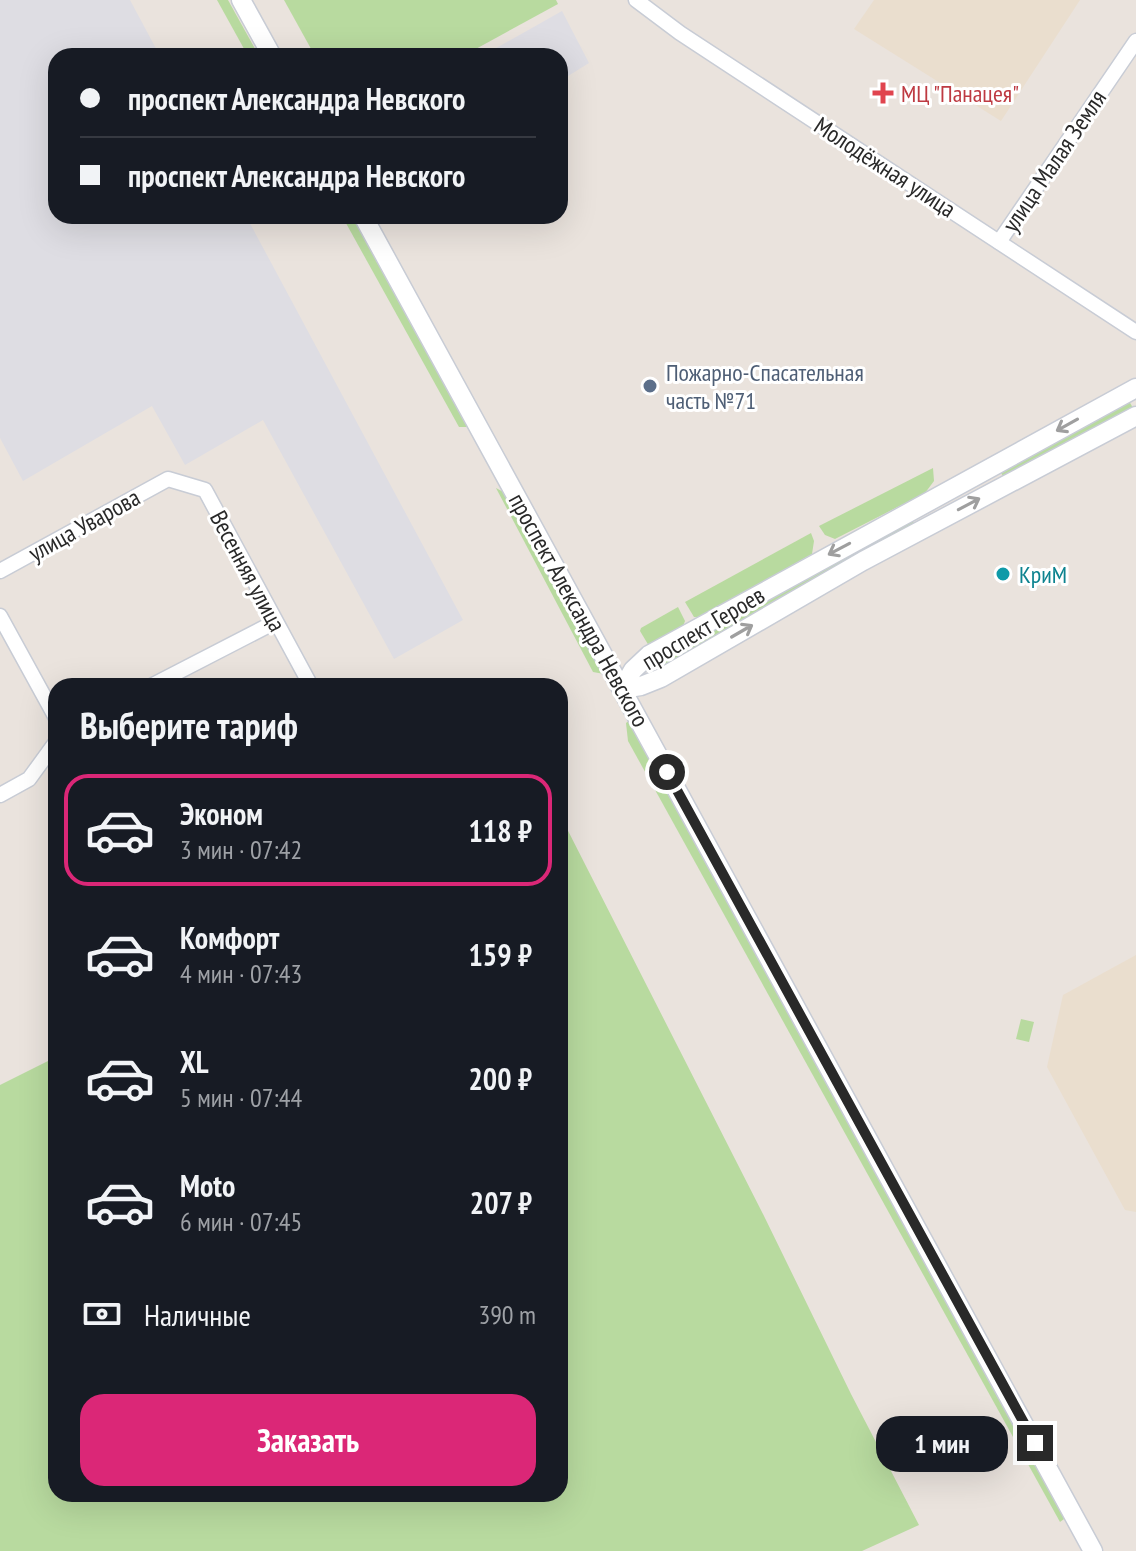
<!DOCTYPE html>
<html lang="ru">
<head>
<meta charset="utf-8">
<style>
  body { margin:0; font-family:"PT Sans Narrow",sans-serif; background:#20242c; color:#f1f3f6; height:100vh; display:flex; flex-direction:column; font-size:30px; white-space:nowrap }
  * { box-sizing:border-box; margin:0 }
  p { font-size:26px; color:#9ea1a6 }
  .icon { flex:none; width:44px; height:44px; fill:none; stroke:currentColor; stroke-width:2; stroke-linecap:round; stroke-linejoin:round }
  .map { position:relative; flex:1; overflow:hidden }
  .side { position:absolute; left:48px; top:678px; width:520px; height:824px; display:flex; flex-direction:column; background:#171b24; border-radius:24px; box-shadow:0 8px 32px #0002 }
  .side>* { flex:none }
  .guide { position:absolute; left:48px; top:48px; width:520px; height:176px; border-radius:24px; box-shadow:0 8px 32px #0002; display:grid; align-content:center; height:176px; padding:0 32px; background:#171b24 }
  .end { position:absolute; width:36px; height:36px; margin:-18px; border:10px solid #292929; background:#fff; box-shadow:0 0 0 4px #fff }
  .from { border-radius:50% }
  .bubble { position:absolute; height:56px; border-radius:24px; background:#171b24; box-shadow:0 8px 32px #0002; font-size:26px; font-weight:800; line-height:56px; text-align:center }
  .guide b { display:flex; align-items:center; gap:28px; height:76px; font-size:30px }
  .guide b+b { border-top:2px solid #363941 }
  .guide i { width:20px; height:20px; background:#f1f3f6 }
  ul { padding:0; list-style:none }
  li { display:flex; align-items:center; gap:24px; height:112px; margin:0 16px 12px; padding:0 16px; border:4px solid transparent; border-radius:24px }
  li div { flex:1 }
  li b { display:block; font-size:30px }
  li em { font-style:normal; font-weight:800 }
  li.on { border-color:#db2777 }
  li>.icon { width:72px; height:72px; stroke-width:1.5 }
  h2 { padding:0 32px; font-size:36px; line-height:96px }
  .pay { display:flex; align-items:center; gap:20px; height:88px; padding:0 32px; font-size:30px }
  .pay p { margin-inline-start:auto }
  .action { display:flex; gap:16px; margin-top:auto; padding:16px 32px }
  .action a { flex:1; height:92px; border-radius:24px; background:#db2777; color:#fff; font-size:32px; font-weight:800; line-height:92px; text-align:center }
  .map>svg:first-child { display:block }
  .industrial { fill:#dedde3 }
  .education { fill:#eadece }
  .green { fill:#b8da9f }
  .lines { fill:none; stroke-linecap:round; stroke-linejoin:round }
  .street-casing { stroke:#c8ccd5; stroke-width:17 }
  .secondary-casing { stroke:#c8ccd5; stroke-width:21 }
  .street { stroke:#fff; stroke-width:14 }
  .secondary { stroke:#fff; stroke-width:18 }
  .oneway { stroke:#9f9f9f }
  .route { stroke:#292929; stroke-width:10 }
  .health-dot { fill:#e0444e; stroke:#fff; stroke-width:3 }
  .service-dot { fill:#5c6f8a; stroke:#fff; stroke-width:3 }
  .culture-dot { fill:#0f9aa8; stroke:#fff; stroke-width:3 }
  .labels { text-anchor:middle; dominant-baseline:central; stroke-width:6; stroke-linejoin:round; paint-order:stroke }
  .health-label { font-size:24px; fill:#be3a42; stroke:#fff; text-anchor:start }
  .street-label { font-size:24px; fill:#292929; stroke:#fff }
  .service-label { font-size:24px; fill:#4e5e75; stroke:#fff; text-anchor:start }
  .culture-label { font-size:24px; fill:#0d838f; stroke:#fff; text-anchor:start }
</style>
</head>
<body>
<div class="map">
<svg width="1136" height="1551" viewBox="0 0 1136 1551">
  <rect width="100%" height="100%" fill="#eae3dd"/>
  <!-- industrial -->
  <g class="industrial">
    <path d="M0,0H130L160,56H56V216H246L463,620L394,659L263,420L185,465L152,406L23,481L0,438Z"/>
    <path d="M562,11L589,63L560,81V56H482Z"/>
  </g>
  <!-- education -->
  <g class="education">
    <path d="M874,0H1080L1001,121L854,29Z"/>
    <path d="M1136,955V1212L1125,1210L1047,1067L1063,995Z"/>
  </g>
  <!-- green -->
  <g class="green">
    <path d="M217,0H228L259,56H248Z"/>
    <path d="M284,0H556L558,4L463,56H315Z"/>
    <path d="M342,216H352L470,427H459Z"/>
    <path d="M1129,401L1133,408L1004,478L1000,471Z"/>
    <path d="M933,468L934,481L925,493L835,539L825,535L819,526Z"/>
    <path d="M496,488L509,495L604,674L593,672Z"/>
    <path d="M912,520L915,525L662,667L658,661Z"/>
    <path d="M811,533L814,541L812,554L699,617H694L685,602Z"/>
    <path d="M678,607L685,621L683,626L649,646L640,631L641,628Z"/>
    <path d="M630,720L1068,1516L1060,1522L628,741L626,723Z"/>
    <path d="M560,815L764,1216L851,1394L919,1525L862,1551H0V1085L56,1057V1494H560Z"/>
    <path d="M1021,1019L1034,1022L1029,1042L1016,1039Z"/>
  </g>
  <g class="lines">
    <defs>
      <g id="street">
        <path d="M636,0L680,33L1136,332"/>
        <path d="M999,242L1136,41"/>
        <path d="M0,571L168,479L205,490L311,686"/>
        <path d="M0,616L56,718"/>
        <path d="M151,686L275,622"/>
        <path d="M0,795L29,779L56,742"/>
      </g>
      <g id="secondary">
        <path d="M241,0L272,56"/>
        <path d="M363,216L1093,1551"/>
        <path d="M622,689L633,670L649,655L1136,388"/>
        <path d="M622,689L641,686L661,678L863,561L1136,416"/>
      </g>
    </defs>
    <!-- street casing -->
    <use href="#street" class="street-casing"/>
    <!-- secondary casing -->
    <use href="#secondary" class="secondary-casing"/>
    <!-- street -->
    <use href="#street" class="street"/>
    <!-- secondary -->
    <use href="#secondary" class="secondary"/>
  </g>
  <!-- one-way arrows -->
  <defs><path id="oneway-shaft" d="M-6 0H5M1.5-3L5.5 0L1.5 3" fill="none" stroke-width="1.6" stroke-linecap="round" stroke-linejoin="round" transform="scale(2)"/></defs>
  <g class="oneway">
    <use href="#oneway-shaft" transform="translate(1067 425) rotate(151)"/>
    <use href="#oneway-shaft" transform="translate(969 504) rotate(-28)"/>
    <use href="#oneway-shaft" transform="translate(839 549) rotate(152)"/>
    <use href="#oneway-shaft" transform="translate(742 631) rotate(-30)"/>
  </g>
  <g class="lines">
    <!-- route -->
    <path class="route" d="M667,772L1035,1443"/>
  </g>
  <!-- markers -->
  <path class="health-dot" d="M879 81h8v8h8v8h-8v8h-8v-8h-8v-8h8z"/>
  <circle class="service-dot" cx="650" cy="386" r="8"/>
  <circle class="culture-dot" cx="1003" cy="574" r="8"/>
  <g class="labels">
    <!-- health labels -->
    <g class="health-label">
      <text x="901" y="93">МЦ "Панацея"</text>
    </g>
    <!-- street labels -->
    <g class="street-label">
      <text transform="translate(1054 161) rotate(-56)">улица Малая Земля</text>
      <text transform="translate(885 167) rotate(33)">Молодёжная улица</text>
      <text transform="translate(84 525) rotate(-29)">улица Уварова</text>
      <text transform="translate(248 571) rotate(62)">Весенняя улица</text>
      <text transform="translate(579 610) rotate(61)">проспект Александра Невского</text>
      <text transform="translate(703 628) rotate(-31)">проспект Героев</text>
    </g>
    <!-- service labels -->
    <g class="service-label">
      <text x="666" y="372">Пожарно-Спасательная<tspan x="666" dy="28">часть №71</tspan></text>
    </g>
    <!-- culture labels -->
    <g class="culture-label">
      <text x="1019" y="574">КриМ</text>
    </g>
  </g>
</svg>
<i class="end from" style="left:667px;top:772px"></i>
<i class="end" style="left:1035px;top:1443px"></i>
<div class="bubble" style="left:876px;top:1416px;width:132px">1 мин</div>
<div class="guide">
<b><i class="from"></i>проспект Александра Невского</b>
<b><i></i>проспект Александра Невского</b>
</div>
<section class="side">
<h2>Выберите тариф</h2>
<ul>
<li class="on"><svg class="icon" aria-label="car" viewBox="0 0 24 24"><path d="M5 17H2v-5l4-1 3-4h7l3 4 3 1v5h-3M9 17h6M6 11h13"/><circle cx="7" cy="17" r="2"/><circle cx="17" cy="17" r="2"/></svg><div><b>Эконом</b><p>3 мин · 07:42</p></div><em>118 ₽</em></li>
<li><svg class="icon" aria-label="car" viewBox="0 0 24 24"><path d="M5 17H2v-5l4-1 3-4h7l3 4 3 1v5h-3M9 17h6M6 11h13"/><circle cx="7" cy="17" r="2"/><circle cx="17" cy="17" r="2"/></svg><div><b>Комфорт</b><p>4 мин · 07:43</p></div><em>159 ₽</em></li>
<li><svg class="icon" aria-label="car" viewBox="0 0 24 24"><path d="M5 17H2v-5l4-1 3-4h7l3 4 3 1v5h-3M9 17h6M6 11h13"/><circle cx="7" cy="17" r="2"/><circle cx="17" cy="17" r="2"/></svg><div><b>XL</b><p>5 мин · 07:44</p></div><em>200 ₽</em></li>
<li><svg class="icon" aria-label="car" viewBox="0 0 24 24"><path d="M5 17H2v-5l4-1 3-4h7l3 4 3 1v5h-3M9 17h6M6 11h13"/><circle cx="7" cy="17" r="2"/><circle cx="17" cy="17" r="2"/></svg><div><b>Moto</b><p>6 мин · 07:45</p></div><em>207 ₽</em></li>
</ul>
<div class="pay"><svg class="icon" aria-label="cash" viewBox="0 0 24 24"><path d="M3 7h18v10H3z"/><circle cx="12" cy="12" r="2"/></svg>Наличные<p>390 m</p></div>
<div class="action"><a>Заказать</a></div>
</section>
</div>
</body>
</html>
